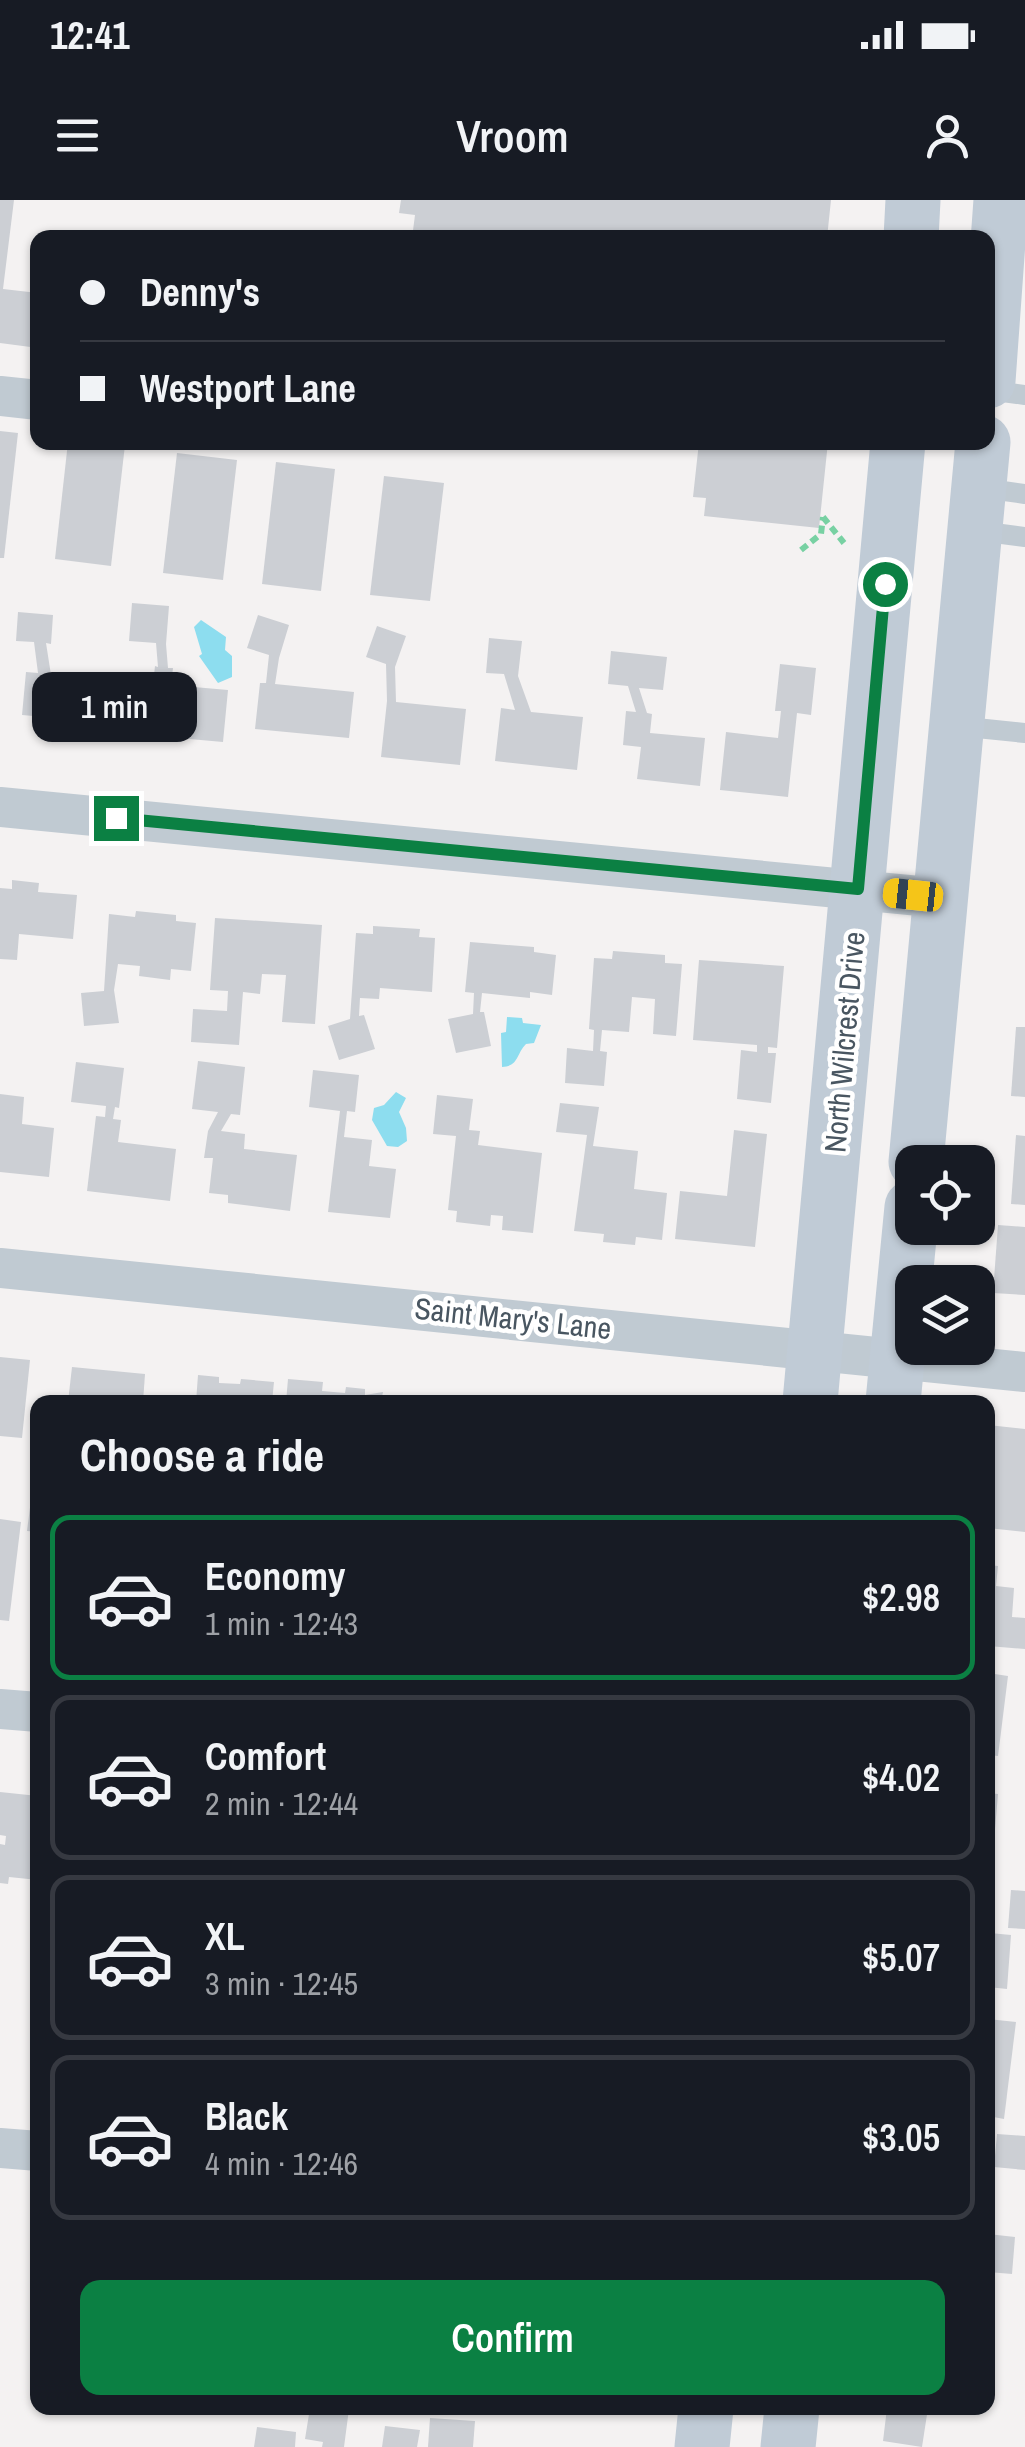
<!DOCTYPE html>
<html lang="en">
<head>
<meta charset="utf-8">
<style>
  body { margin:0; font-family:"Archivo Narrow",sans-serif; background:#242831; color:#f1f3f6; height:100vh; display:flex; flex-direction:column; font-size:38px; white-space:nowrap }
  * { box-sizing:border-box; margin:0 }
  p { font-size:32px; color:#9ea1a6 }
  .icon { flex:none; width:55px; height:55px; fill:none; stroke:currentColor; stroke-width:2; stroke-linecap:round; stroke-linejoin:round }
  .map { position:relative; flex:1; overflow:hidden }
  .details { position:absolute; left:30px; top:1195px; width:965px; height:1020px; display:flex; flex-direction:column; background:#171b24; border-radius:20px; box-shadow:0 2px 8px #0004 }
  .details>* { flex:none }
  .banner { position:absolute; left:30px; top:30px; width:965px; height:220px; border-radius:20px; box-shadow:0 2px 8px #0004; display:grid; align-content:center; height:220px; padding:0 50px; background:#171b24 }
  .controls { position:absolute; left:895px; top:945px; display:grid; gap:20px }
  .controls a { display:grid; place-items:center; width:100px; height:100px; border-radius:20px; background:#171b24; box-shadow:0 2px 8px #0004; font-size:50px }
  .end { position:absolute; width:45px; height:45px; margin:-22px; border:12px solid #0b8043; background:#fff; box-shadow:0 0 0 5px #fff }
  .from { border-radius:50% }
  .bubble { position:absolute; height:70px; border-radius:20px; background:#171b24; box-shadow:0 2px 8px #0004; font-size:32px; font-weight:600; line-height:70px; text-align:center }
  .car { position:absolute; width:30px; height:60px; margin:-30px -15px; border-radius:12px; box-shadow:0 0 8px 2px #0007; background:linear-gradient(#f5c518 24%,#345 0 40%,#f5c518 0 76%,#345 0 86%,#f5c518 0) }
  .banner b { display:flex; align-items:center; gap:35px; height:95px; font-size:38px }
  .banner b+b { border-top:2px solid #363941 }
  .banner i { width:25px; height:25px; background:#f1f3f6 }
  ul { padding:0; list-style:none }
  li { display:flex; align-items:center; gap:30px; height:165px; margin:0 20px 15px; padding:0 30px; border:5px solid #363941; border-radius:20px }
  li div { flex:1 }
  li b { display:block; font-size:38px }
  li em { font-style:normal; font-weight:600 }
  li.selected { border-color:#0b8043 }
  li>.icon { width:90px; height:90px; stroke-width:1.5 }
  h2 { padding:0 50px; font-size:45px; line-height:120px }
  .button { display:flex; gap:20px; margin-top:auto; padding:20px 50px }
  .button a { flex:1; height:115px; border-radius:20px; background:#0b8043; color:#fff; font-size:40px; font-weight:600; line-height:115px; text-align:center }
  .status { display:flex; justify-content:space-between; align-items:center; height:70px; padding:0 50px; background:#171b24; direction:ltr }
  .status svg { height:28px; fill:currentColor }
  header { display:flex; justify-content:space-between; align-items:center; height:130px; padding:0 50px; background:#171b24; font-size:45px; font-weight:600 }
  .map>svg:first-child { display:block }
  .water { fill:#8dddef }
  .building { fill:#cccfd4 }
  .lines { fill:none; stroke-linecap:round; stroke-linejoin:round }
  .path { stroke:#78d1a3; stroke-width:6; stroke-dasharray:8 5; stroke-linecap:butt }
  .lane { stroke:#c0cad2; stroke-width:20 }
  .street { stroke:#c0cad2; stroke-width:40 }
  .secondary { stroke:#c0cbd6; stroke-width:55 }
  .route { stroke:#0b8043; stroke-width:12 }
  .labels { text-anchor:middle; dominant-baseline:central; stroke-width:9; stroke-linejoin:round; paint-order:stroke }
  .street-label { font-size:30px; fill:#495661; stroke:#fff }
</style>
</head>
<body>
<div class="status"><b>12:41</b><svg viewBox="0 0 49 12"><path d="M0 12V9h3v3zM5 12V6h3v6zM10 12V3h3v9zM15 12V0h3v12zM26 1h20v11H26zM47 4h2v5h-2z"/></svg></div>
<header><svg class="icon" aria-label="menu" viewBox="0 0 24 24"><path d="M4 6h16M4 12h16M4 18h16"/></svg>Vroom<svg class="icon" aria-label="person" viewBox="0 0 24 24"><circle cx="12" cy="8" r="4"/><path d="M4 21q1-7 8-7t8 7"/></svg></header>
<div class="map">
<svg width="1025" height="2247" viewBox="0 0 1025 2247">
  <rect width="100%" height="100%" fill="#f4f2f2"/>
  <!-- water -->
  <g class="water">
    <path d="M201,420L226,437L225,450L232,456V477L218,483L199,456L202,454L194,427Z"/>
    <path d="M507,817L522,818L523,823L541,825L534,843L526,844C516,854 519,866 502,867L501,833L506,832Z"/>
    <path d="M396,892L406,898L399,912L406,928L407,941L398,947L387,946L372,920L374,908L384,905Z"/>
  </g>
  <!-- building -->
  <g class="building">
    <path d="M0,0H14L3,89L38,93V148L0,143Z"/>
    <path d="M401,0H831L827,38H412L415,15L399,13Z"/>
    <path d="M0,231L18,233L4,358H0Z"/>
    <path d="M68,242L125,245L111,366L55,359Z"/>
    <path d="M699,242H828L819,328L704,316L706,298L693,297Z"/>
    <path d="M177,253L237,260L223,380L163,373Z"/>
    <path d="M276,262L335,269L321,391L262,384Z"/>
    <path d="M384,276L444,283L430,401L370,395Z"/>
    <path d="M132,403L169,406L166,444L168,468H173L171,485L228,490L223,542L145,535L149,483L153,484L155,466L158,467L156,443L129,441Z"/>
    <path d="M18,412L53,415L51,444L46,443L51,475L106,479L103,522L22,515L26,472L38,473L34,442L16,441Z"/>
    <path d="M258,415L289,425L279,458L275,484L354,492L349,538L255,529L260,483H266L269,455L247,448Z"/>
    <path d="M377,426L406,436L395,467L396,502L466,509L460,565L381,557L387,501L386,464L366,457Z"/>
    <path d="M489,438L522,441L518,476L531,512L583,517L577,570L495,561L501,508L515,510L504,474L486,473Z"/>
    <path d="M611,451L667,457L663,490L639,488L647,513L652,514L650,533L705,538L700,586L637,579L641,547L623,545L626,511L636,512L628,486L608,484Z"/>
    <path d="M780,464L816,468L811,515L797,513L788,597L720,590L726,532L778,538L781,511H775Z"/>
    <path d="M12,680L39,683L38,692L77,695L73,739L19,734L17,760L0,759V688L12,689Z"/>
    <path d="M136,711L176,715V721L196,723L191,771L171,769L170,780L139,776L140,766L118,764L114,790L119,823L84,826L81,793L104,791L109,714L135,717Z"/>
    <path d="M215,718L322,725L315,824L282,822L286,775L262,774L260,794L243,792L239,845L191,842L193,809L227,811L228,791L210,790Z"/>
    <path d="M373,726L420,729L419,737L435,738L432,792L380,788L379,799L360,798L359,816L364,815L375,849L339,860L328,826L350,819L356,733L373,734Z"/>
    <path d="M470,742L534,747V752L556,755L552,795L530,792V798L482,793L480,812H484L491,846L456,853L448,819L473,814L474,793L465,792Z"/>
    <path d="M613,751L665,755V763L682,764L676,836L653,834L655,799L632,797L629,832L602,830L600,851L607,852L604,886L565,883L567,848L593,851L594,830L589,829L594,758L612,759Z"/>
    <path d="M699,760L784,766L777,848L768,847V853H776L771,903L737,899L741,850L757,852V845L693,840Z"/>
    <path d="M1016,827H1025V897L1011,896Z"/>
    <path d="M198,861L245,867L240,915L231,914L221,931L245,934L244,949L297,955L290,1011L228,1003V995L209,993L213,958H204L208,931L218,912L192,909Z"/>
    <path d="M76,862L124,868L119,908L115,907L113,919L121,920L118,942L176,949L170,1001L87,991L96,916L105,917L106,906L71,902Z"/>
    <path d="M313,870L359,875L355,912L347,911L344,937L372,940L369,966L396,969L390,1018L328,1012L340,911L309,907Z"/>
    <path d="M0,894L24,897L22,924L54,928L49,977L0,972Z"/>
    <path d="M437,895L473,899L469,930L480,931L478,945L542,953L533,1033L502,1030L503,1016L491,1015L490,1026L456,1022L457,1011L448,1010L456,936L433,934Z"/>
    <path d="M560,903L599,907L593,946L638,951L634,989L667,993L662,1040L636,1037L635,1045L603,1042L604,1034L574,1031L587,935L556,932Z"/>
    <path d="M734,930L767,934L755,1047L675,1039L680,991L727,996Z"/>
    <path d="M1016,935L1025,936V1005L1011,1004Z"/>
    <path d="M998,1025L1025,1027V1095L993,1093Z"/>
    <path d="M0,1157L30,1160L22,1238L0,1236Z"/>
    <path d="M72,1167L145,1174L143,1202H68Z"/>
    <path d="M198,1175L219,1177V1183L240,1184L241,1179L274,1182L272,1202H196Z"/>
    <path d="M288,1179L323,1182L322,1191L345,1193L346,1187L365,1189V1195L383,1192L382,1197L400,1199V1202H286Z"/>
    <path d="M988,1225L1025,1229V1332L988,1328Z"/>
    <path d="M31,1300L38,1301V1332L27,1331Z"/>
    <path d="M0,1319L21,1322L9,1421L0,1420Z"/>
    <path d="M988,1365L998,1366L996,1386L1014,1388L1012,1417L1025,1418V1449L988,1446Z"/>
    <path d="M988,1473L1008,1476L998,1556L988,1555Z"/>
    <path d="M0,1592L38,1596V1680L9,1677L8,1684L0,1683V1644L5,1645L6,1636L0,1635Z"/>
    <path d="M988,1593L998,1594L991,1677L988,1676Z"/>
    <path d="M1011,1690L1025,1691V1729L1008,1728Z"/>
    <path d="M988,1708H992L990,1733L1011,1735L1007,1789L988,1787Z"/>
    <path d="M988,1819L1016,1822L1004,1919L988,1916Z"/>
    <path d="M997,1934L1025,1936V1970L994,1967Z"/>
    <path d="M988,2034L1015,2037L1012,2074L988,2072Z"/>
    <path d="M310,2208L349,2209L344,2247H322L323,2242L305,2239Z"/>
    <path d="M887,2208H928L922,2247L883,2241Z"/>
    <path d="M430,2218L475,2221L473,2247H428Z"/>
    <path d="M385,2226L420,2230L417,2247H382Z"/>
    <path d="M257,2227L296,2232L295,2247H254Z"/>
  </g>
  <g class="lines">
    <!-- path -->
    <g class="path">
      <path d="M823,317L844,343"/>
      <path d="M801,350L821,334L823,317"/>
    </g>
    <!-- lane -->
    <g class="lane">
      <path d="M988,190L1025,195"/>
      <path d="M982,288L1025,294"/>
      <path d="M979,331L1025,337"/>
      <path d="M957,526L1025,533"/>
    </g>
    <!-- street -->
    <g class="street">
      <path d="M0,196L38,200"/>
      <path d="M0,607L940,698"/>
      <path d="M0,1068L1025,1172"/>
      <path d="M0,1509L38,1512"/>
      <path d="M0,1948L38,1951"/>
    </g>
    <!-- secondary -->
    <g class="secondary">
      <path d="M911,38L913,0"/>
      <path d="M988,181L1001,0"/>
      <path d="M916,962L983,242"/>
      <path d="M810,1202L898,242"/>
      <path d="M893,1202L912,1007"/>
      <path d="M702,2247L706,2208"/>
      <path d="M788,2247L792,2208"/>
    </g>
  </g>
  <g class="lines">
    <!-- route -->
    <path class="route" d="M116,618L858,689L885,384"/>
  </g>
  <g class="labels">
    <!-- street labels -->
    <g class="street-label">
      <text transform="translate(844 842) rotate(-85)">North Wilcrest Drive</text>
      <text transform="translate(513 1118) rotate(6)">Saint Mary's Lane</text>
    </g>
  </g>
</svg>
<div class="controls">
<a><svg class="icon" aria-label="locate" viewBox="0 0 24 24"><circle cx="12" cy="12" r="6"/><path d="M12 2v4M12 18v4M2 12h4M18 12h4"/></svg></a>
<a><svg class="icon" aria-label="layers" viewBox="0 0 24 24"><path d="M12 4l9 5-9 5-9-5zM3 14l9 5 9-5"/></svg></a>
</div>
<i class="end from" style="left:885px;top:384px"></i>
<i class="end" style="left:116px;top:618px"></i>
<div class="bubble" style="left:32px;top:472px;width:165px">1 min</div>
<i class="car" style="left:913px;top:695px;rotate:276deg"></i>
<div class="banner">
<b><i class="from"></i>Denny's</b>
<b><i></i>Westport Lane</b>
</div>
<section class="details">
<h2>Choose a ride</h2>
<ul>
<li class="selected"><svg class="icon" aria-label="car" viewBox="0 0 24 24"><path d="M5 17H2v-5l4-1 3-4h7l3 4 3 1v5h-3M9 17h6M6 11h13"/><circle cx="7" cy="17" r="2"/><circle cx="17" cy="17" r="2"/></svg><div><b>Economy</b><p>1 min · 12:43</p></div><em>$2.98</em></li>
<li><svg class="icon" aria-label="car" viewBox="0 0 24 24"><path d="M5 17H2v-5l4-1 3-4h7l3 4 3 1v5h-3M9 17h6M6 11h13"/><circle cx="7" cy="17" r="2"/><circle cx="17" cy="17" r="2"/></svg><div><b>Comfort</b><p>2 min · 12:44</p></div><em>$4.02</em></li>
<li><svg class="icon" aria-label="car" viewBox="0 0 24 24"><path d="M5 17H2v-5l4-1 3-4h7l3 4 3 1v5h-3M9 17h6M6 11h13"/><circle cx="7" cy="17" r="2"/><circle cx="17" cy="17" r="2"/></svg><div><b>XL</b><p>3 min · 12:45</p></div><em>$5.07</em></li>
<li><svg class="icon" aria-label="car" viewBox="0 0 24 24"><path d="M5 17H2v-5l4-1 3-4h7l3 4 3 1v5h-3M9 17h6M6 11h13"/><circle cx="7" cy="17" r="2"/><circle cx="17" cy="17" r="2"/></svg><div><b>Black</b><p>4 min · 12:46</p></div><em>$3.05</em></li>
</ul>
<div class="button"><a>Confirm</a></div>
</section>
</div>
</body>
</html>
